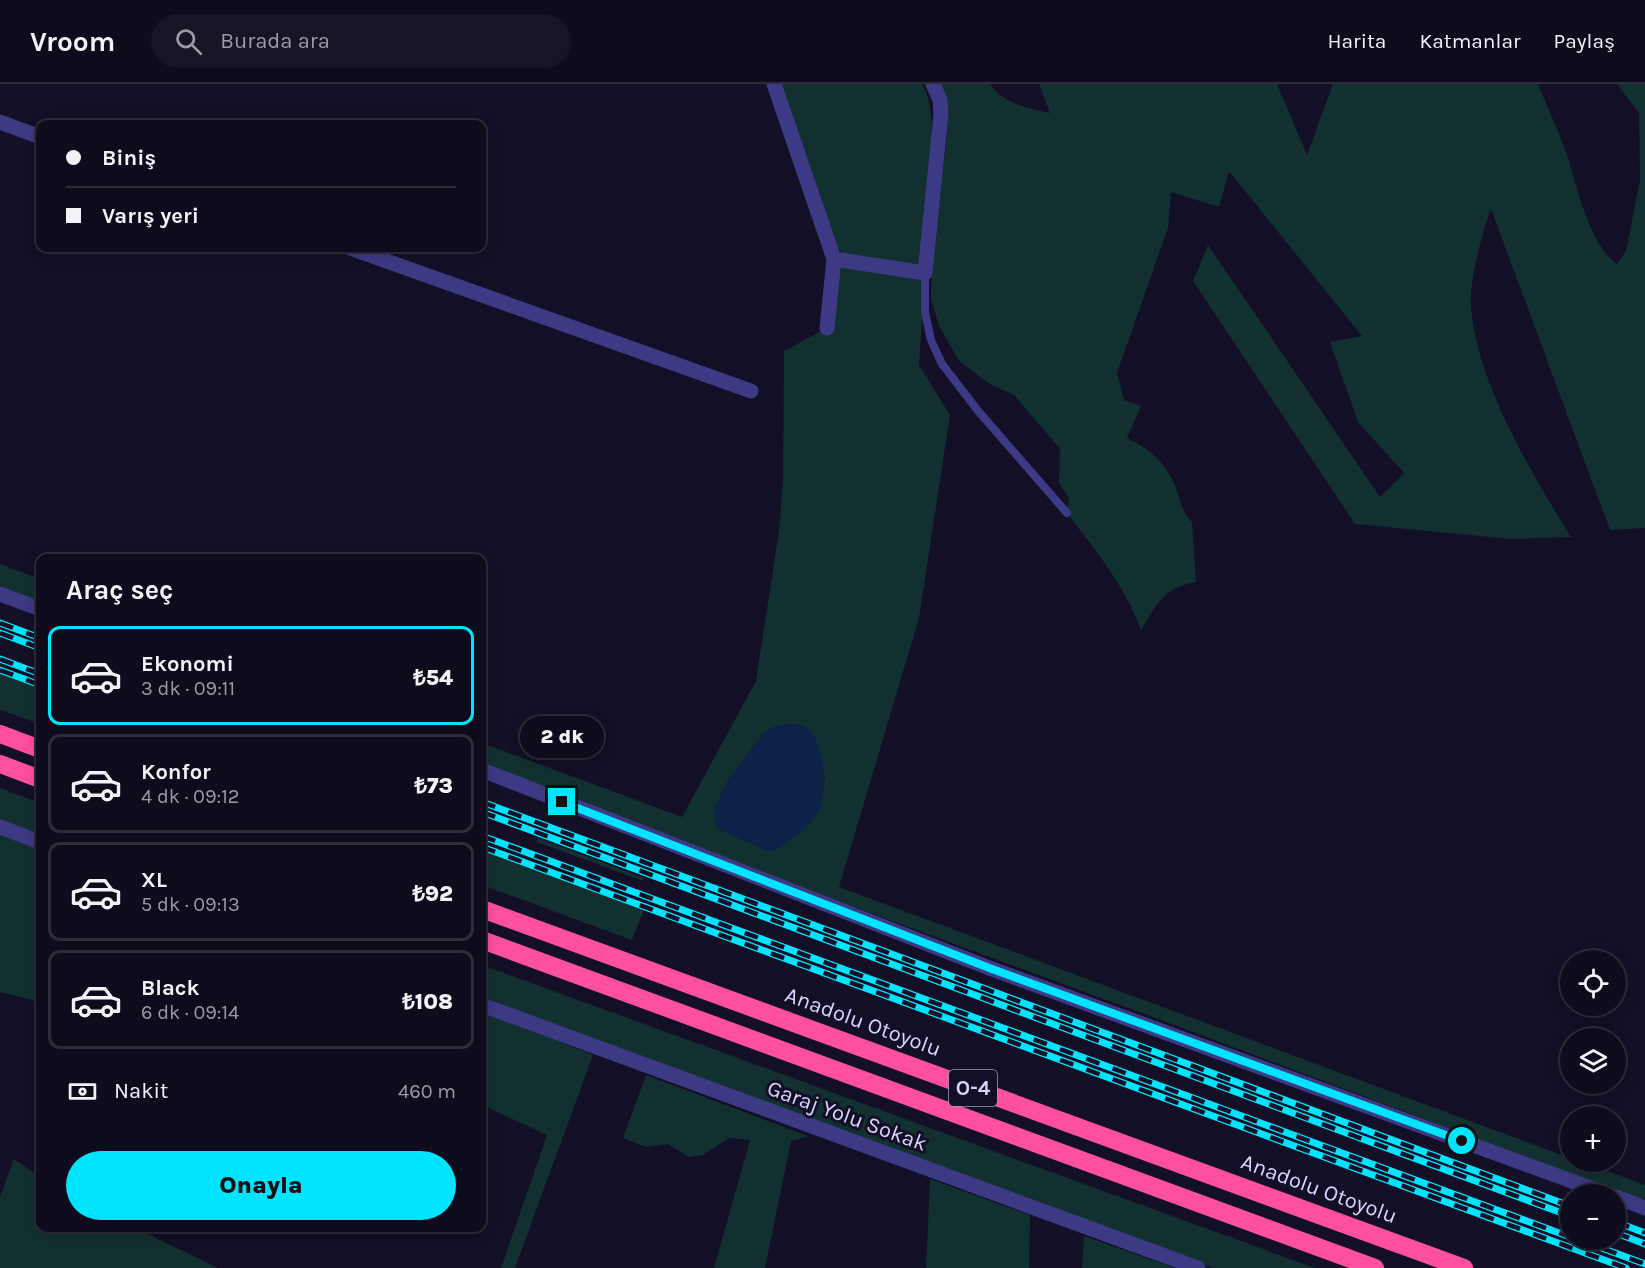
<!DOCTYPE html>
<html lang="tr">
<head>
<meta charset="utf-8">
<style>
  body { margin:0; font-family:Karla,sans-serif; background:#171425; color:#f1f3f6; height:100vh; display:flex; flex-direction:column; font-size:22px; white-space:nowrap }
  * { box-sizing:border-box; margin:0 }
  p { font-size:20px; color:#9b9ba3 }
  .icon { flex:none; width:33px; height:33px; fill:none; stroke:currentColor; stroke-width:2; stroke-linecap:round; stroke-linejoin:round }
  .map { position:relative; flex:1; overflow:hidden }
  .side { position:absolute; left:36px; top:470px; width:450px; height:678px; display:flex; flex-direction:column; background:#0e0b1c; border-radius:12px; box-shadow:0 3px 15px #0003,0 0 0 2px #2e2b3b }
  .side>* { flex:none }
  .banner { position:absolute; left:36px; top:36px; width:450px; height:132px; border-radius:12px; box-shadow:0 3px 15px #0003,0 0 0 2px #2e2b3b; display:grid; align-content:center; height:132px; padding:0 30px; background:#0e0b1c }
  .buttons { position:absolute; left:1560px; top:866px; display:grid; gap:12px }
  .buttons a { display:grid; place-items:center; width:66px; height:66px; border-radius:50%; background:#0e0b1c; box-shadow:0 3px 15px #0003,0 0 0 2px #2e2b3b; font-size:30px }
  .end { position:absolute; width:27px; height:27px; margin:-14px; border:8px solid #00e5ff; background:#111; box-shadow:0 0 0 3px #111 }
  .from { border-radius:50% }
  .bubble { position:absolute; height:42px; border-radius:21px; background:#0e0b1c; box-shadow:0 3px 15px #0003,0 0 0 2px #2e2b3b; font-size:20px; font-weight:800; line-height:42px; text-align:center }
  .banner b { display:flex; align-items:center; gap:21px; height:57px; font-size:22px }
  .banner b+b { border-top:2px solid #2e2b3b }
  .banner i { width:15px; height:15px; background:#f1f3f6 }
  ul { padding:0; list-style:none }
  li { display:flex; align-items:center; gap:18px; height:99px; margin:0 12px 9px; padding:0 18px; border:3px solid #2e2b3b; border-radius:12px }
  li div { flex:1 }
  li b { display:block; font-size:22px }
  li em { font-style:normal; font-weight:800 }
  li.selected { border-color:#00e5ff }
  li>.icon { width:54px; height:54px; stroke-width:1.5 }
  h2 { padding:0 30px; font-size:27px; line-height:72px }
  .pay { display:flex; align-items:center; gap:15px; height:66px; padding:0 30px; font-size:22px }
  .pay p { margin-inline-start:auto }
  .cta { display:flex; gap:12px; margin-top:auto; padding:12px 30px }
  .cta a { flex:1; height:69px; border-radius:36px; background:#00e5ff; color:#111; font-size:24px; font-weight:800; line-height:69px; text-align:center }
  header { display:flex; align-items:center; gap:36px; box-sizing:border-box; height:84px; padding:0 30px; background:#0e0b1c; border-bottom:2px solid #2e2b3b }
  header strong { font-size:28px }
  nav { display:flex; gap:33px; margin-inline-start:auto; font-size:21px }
  .search { width:420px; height:54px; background:#171425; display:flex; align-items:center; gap:15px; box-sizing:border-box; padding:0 21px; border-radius:33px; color:#9b9ba3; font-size:22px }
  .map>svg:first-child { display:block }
  .green { fill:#12302f; fill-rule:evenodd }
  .water { fill:#0c2248 }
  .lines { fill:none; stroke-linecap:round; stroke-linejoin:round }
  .lane { stroke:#3d3a85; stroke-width:8 }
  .street { stroke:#3d3a85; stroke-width:15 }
  .highway { stroke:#ff4fa3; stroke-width:18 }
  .rail-casing { stroke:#00e5ff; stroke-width:7 }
  .rail { stroke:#130f26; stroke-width:4.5; stroke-dasharray:14; stroke-linecap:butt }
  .route { stroke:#00e5ff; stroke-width:8 }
  .labels { text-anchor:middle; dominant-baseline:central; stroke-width:6; stroke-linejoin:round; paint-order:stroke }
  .shield { fill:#130f26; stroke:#9e99be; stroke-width:1.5 }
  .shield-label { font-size:21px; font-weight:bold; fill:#d9d4ff }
  .street-label { font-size:22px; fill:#d9d4ff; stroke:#130f26 }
</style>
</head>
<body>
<header>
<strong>Vroom</strong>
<div class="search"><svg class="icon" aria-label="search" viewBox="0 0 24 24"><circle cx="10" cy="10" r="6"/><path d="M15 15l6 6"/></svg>Burada ara</div>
<nav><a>Harita</a><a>Katmanlar</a><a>Paylaş</a></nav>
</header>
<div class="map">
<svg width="1645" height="1184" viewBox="0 0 1645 1184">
  <rect width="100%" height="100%" fill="#130f26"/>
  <!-- green -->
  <g class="green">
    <path d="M780,0H922C944,33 924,139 920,182L846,171L838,165Z"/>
    <path d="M940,0H990C1002,19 1029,25 1050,29L1039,0H1277L1307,71L1333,0H1538C1547,23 1558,45 1566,68C1577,100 1588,160 1617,180L1626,167L1640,96L1639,29L1617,0H1645V444L1610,446L1491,125C1482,149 1469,198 1471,223C1477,299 1531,388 1571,453L1511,455L1355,440L1193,197L1208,161L1380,413L1404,389L1358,338L1330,258L1362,252L1229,87L1219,123L1171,108L1168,144L1117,289L1124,316L1141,322L1127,354C1149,364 1167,380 1176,404C1181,418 1181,427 1192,438L1196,498C1163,504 1158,519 1141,546C1126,503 1095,466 1067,429L1069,414L1059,399L1060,365L1014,311L990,300L960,278L939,242L931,215L932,183L947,50V24Z"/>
    <path d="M834,175L925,189L919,281L950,331L919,534L839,803L1570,1074V1077H1580L1645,1101V1115L1625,1110L1169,939L482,686V659L682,733L756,597L779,447L783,397L784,267L827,244ZM773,643L825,693L818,728L727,698L763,650Z"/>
    <path d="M0,480L40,495V522L0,507Z"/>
    <path d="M0,584L40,599V640L0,626Z"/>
    <path d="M0,704L40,719V755L0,740Z"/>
    <path d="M0,749L40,764V918L0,908Z"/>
    <path d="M538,754L644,794L643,797L537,758Z"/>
    <path d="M482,761L646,821L632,856L482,801Z"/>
    <path d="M482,881L1315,1184H1213L482,916Z"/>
    <path d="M482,927L593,971L515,1184H501L547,1051L482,1021Z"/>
    <path d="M646,991L808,1052L791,1057L765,1184H714L750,1056L729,1054L703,1071L689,1073L668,1060L646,1063L623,1054Z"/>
    <path d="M14,1075L40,1093V1143H133L218,1184H0V1113Z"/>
    <path d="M930,1095L1030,1131L1029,1184H926Z"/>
    <path d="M1084,1152L1175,1184H1082Z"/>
  </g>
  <!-- water -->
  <path class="water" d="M785,640C793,640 801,639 807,644C826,659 828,710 818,729C812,739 804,745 795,752C787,759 778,767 767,767L716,744L714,724L727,698L763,650L773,643Z"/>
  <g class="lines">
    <!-- lane -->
    <path class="lane" d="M925,189V228L931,256L942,280L979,328L1067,429"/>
    <!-- street -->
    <g class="street">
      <path d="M774,0L834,175L827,244"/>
      <path d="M0,38L40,53"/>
      <path d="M350,164L751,307"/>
      <path d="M834,175L925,189L941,30L940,16L933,0"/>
      <path d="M0,510L40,525"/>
      <path d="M482,686L992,885L1607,1110"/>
      <path d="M0,743L40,758"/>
      <path d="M482,921L1198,1184"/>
      <path d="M1616,1113L1645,1124"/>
    </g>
    <!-- highway -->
    <g class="highway">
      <path d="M0,650L40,665"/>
      <path d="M0,680L40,695"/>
      <path d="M482,825L1464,1184"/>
      <path d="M482,856L1375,1184"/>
    </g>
    <defs>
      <g id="rail">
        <path d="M0,539L40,554"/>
        <path d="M0,549L40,564"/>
        <path d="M0,575L40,590"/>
        <path d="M0,586L40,601"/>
        <path d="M482,718L1570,1122"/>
        <path d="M482,728L1570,1132"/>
        <path d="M482,752L1570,1153"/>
        <path d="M482,763L1626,1184"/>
        <path d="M1616,1138L1645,1149"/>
        <path d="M1616,1149L1645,1160"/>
        <path d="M1577,1155L1645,1180"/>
      </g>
    </defs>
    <!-- rail casing -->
    <use href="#rail" class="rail-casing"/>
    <!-- rail -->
    <use href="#rail" class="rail"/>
  </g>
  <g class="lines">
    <!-- route -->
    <path class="route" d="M562,718L992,885L1462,1057"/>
  </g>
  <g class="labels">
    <!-- shield labels -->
    <rect class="shield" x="949" y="986" width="48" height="36" rx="4.5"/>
    <g class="shield-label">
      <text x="973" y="1004">O-4</text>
    </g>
    <!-- street labels -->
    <g class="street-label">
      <text transform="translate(863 938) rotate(20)">Anadolu Otoyolu</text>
      <text transform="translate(847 1032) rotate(20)">Garaj Yolu Sokak</text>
      <text transform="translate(1319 1105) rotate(20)">Anadolu Otoyolu</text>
    </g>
  </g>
</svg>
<div class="buttons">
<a><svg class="icon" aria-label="locate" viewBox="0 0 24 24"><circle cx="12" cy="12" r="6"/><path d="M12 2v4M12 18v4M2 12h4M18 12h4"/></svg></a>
<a><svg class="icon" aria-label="layers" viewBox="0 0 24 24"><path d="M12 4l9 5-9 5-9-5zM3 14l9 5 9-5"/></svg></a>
<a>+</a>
<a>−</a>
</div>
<i class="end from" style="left:1462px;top:1057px"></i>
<i class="end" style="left:562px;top:718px"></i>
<div class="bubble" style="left:520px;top:632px;width:84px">2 dk</div>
<div class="banner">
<b><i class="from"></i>Biniş</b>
<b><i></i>Varış yeri</b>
</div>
<section class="side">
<h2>Araç seç</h2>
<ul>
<li class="selected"><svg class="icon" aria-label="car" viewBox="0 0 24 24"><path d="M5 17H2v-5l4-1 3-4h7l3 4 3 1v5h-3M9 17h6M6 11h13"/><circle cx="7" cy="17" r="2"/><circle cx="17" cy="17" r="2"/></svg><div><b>Ekonomi</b><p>3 dk · 09:11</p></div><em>₺54</em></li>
<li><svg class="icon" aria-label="car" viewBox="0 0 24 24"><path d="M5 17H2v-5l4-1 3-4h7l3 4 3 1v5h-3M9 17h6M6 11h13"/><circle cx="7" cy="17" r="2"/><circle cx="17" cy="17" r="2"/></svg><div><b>Konfor</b><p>4 dk · 09:12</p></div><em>₺73</em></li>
<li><svg class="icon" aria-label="car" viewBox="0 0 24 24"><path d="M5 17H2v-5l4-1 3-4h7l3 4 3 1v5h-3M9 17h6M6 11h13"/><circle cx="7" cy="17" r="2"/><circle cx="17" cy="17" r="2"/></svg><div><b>XL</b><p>5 dk · 09:13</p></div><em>₺92</em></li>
<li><svg class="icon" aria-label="car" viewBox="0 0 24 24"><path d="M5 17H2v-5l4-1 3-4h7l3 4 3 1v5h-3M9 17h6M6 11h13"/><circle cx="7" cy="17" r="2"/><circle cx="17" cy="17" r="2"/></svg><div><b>Black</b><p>6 dk · 09:14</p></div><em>₺108</em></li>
</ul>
<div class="pay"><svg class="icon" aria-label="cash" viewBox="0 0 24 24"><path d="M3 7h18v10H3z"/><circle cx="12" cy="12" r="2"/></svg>Nakit<p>460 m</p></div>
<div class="cta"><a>Onayla</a></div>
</section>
</div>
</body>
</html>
